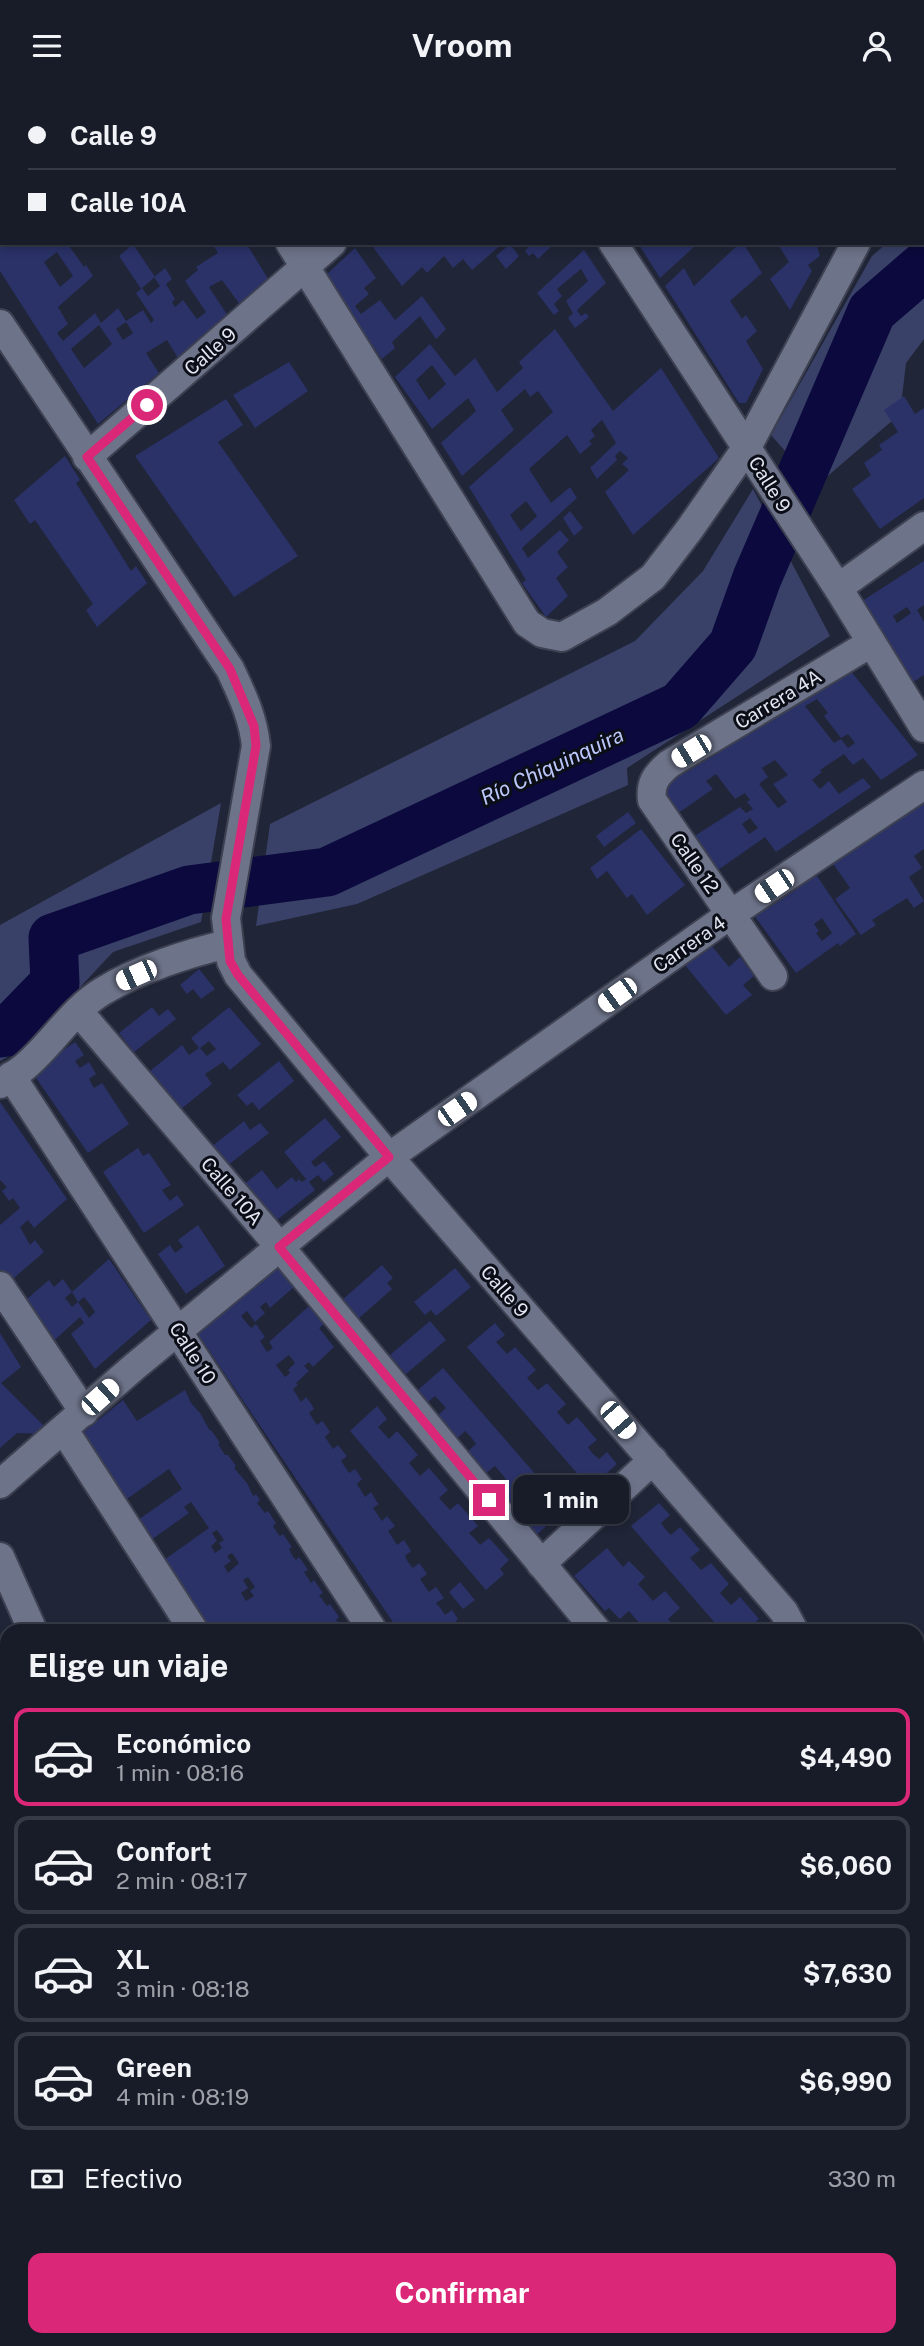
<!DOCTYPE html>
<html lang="es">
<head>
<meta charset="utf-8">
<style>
  body { margin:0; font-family:"Public Sans",sans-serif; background:#212531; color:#f1f3f6; height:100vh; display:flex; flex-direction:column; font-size:26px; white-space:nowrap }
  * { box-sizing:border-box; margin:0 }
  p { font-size:23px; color:#9fa1a8 }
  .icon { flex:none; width:38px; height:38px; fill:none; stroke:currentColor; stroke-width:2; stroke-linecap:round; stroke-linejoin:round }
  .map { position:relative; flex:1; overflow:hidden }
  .sheet { position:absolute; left:0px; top:1533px; width:924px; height:723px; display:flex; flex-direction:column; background:#181c29; border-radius:21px 21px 0 0; box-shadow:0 4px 10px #0003,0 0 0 2px #363a46 }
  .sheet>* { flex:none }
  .banner { position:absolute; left:0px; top:0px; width:924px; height:154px; box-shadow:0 4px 10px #0003,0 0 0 2px #363a46; display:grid; align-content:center; height:154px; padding:0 28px; background:#181c29 }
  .end { position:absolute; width:32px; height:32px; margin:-16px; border:9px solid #db2777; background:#fff; box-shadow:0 0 0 4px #fff }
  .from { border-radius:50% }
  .bubble { position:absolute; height:49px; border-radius:14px; background:#181c29; box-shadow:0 4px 10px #0003,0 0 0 2px #363a46; font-size:23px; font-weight:700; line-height:49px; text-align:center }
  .car { position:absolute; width:21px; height:42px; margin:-21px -10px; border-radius:9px; box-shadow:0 0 5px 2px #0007; background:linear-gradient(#fff 24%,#345 0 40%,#fff 0 76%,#345 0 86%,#fff 0) }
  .banner b { display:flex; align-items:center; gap:24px; height:66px; font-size:26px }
  .banner b+b { border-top:2px solid #363a46 }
  .banner i { width:18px; height:18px; background:#f1f3f6 }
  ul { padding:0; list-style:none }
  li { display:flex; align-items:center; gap:21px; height:98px; margin:0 14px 10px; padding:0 14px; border:4px solid #363a46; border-radius:14px }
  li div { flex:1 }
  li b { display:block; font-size:26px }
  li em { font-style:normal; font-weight:700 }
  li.on { border-color:#db2777 }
  li>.icon { width:63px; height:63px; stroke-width:1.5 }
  h2 { padding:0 28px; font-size:32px; line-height:84px }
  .pay { display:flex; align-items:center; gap:18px; height:77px; padding:0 28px; font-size:26px }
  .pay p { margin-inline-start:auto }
  .primary-button { display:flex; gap:14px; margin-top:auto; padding:14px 28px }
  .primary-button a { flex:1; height:80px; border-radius:14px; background:#db2777; color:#fff; font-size:28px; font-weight:700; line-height:80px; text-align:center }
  header { display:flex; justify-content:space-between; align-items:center; height:91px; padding:0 28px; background:#181c29; font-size:32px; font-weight:700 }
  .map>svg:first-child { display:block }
  .green { fill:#394168 }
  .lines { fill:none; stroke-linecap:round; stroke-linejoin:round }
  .stream { stroke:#0b093d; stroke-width:8 }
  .river { stroke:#0b093d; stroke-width:49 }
  .building { fill:#2a3268; fill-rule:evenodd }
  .minor-casing { stroke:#3e4151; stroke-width:32 }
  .minor { stroke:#6d7389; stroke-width:28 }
  .route { stroke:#db2777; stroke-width:9 }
  .labels { text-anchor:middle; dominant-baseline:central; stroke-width:6; stroke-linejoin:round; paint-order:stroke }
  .street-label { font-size:19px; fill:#e2e5f2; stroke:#0c0e17 }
  .water-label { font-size:21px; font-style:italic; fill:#bbc7fb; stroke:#0c0e17 }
</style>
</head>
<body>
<header><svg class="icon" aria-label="menu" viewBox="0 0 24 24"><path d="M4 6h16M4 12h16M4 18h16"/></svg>Vroom<svg class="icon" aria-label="person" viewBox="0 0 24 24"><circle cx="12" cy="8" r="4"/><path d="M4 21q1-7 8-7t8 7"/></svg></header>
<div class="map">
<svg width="924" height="2255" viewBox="0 0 924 2255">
  <rect width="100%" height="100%" fill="#202537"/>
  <!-- green -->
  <g class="green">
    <path d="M924,124V248L906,272L900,323L816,395L771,344L872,165L887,152H922Z"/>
    <path d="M753,398L830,545L627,677L628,694L357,813L256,835L270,733L635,550L703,480Z"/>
    <path d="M221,712L201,831L113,861L24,956L0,970V834Z"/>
  </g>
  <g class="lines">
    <!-- stream -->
    <g class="stream">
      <path d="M917,1576L924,1573"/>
      <path d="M0,1783L7,1779"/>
    </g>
    <!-- river -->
    <path class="river" d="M0,942L7,941L55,892L53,847L189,799L327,781L680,615L733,554L757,487L872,220L924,175"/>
  </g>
  <!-- building -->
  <g class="building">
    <path d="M0,152H67L84,176L86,174L93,185L58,216L68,233L57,242L63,250L95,222L101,232L118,217L126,230L143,219L151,232L154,229L136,202L141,198L119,165L133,153L155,186L142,197L148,205L160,195L154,186L165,177L172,188L166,193L175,208L172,211L175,216L183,209L197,228L206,221L185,190L198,179L196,176L218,162L212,152H246L270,191L241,215L222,189L209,196L228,225L178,267L167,249L146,262L159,282L98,333L0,180ZM57,161L73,185L60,196L44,171ZM126,231L133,242L123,249L116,238ZM99,234L112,253L84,277L71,258Z"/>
    <path d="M370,152H450L453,155L456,152H503L472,179L463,168L453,177L444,165L427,182L422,176L402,195Z"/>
    <path d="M533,152H555L538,168L533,162L529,165L525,160Z"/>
    <path d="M638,152H694L695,155L660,187Z"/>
    <path d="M740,152H743L762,182L730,210L742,228L746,224L757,240L746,250L763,278L746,312H739L665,195L684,177L694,195Z"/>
    <path d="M777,152H790L792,155L795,152H816L820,165L808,174L812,180L790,219L770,188L789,171Z"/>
    <path d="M510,153L519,165L506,178L496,165Z"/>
    <path d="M355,157L376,187L364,197L369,203L355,215L361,223L380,209L395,229L422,205L446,238L436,248L420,225L392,251L395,257L382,268L325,185Z"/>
    <path d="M584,159L606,192L577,219L581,225L586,222L589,226L575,237L568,227L573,222L566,210L588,190L581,178L557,198L562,205L554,213L559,220L554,224L537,202Z"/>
    <path d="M555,238L613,320L661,277L719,367L633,444L605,401L629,379L622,373L628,367L620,360L615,365L617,369L597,388L590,377L616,352L602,329L591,339L595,345L589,350L592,353L580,363L567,344L529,378L551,412L570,396L577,407L522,457L528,467L560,439L569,449L557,461L568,476L556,487L568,505L546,526L522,492L526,489L523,484L469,396L553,321L538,300L530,306L525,298L501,319L514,339L462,385L441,352L476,320L468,307L432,338L395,286L430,253L455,285L475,267L497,301L523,277L519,271ZM432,274L446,293L429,309L416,289ZM526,410L537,425L521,440L510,424Z"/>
    <path d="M289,271L308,300L255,337L233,304Z"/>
    <path d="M904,305L915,323L924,317V407L880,438L852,398L871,384L864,372L882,359L879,354L898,341L884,319Z"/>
    <path d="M226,308L243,334L218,351L298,465L234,506L135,365Z"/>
    <path d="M65,365L80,389L76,392L131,480L136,475L147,492L97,536L86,519L93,513L35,429L30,433L14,409Z"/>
    <path d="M570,420L583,437L574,445L563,427Z"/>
    <path d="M924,470V514L917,519L924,531V584L907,595L856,514ZM907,516L911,522L897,532L893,525Z"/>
    <path d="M846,574L918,664L881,689L863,667L853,674L844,663L820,679L822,681L812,689L820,698L829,690L839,703L863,687L871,696L776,761L765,746L718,779L693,746L740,716L746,722L753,718L747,711L750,709L745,702L735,708L716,683L706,690L713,698L674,725L655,701L704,668L705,670L729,655ZM817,608L828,622L824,625L841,647L848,643L855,652L848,657L841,648L834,652L805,615ZM775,669L788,684L773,693L787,711L778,717L759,693L768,686L762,677ZM750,727L758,737L749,743L742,733Z"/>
    <path d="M924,709V758L914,765L922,777L909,786L924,810L914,817L907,807L872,829L876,834L861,844L835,808L850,797L832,771Z"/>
    <path d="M628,721L636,732L604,756L596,745Z"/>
    <path d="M641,738L685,794L647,824L632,803L627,807L607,780L597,788L590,777Z"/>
    <path d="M815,782L856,843L840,855L838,852L796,882L753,823ZM822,827L832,842L822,850L816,842L819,840L814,833Z"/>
    <path d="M711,854L729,876L740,866L754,885L743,894L752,904L726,924L685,874Z"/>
    <path d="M199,878L215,898L201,908L193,898L187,903L180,894Z"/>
    <path d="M152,916L159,925L168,918L176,928L134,961L119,942Z"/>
    <path d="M229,916L261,953L230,979L223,971L205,983L212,993L181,1018L150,980L182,954L189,964L199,957L191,947ZM209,950L216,958L207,965L200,957Z"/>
    <path d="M75,951L84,964L75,970L80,977L89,971L96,983L89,988L94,997L102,992L129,1033L88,1062L32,981Z"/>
    <path d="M279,970L294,990L259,1019L252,1011L247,1015L237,1004Z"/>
    <path d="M0,1011L67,1108L34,1137L28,1129L20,1136L30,1154L35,1149L44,1161L7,1193L0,1182V1134L20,1117L13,1107L9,1110L2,1100L7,1096L0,1089Z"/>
    <path d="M325,1027L341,1046L311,1071L315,1076L324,1070L334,1083L324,1091L318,1084L309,1091L315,1099L273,1132L243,1094L262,1079L277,1098L292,1086L296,1091L299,1088L302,1091L306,1088L284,1061Z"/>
    <path d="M244,1030L250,1039L260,1032L269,1042L227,1075L211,1056Z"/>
    <path d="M138,1057L143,1065L149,1062L171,1094L162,1099L170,1110L177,1104L184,1114L144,1142L103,1081Z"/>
    <path d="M198,1134L225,1175L186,1203L158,1163L170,1154L175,1162L183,1156L178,1149Z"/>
    <path d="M109,1168L151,1229L95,1278L71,1243L84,1232L80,1226L49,1254L21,1213L49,1189L54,1196L63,1188L72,1201L65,1207L72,1216L78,1211L89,1227L95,1221L92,1216L84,1206L78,1211L72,1201Z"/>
    <path d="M275,1172L294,1196L270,1217L266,1211L260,1216L265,1222L255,1231L247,1220L241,1225L251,1237L256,1233L265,1246L260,1250L267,1261L273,1257L269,1251L309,1215L324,1233L319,1237L334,1256L313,1276L309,1271L304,1275L309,1280L296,1292L298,1294L293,1298L301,1311L306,1306L310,1311L314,1318L309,1322L317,1334L322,1330L324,1332L330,1341L325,1346L333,1358L338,1354L347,1365L341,1370L349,1382L355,1378L362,1388L357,1393L365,1406L371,1401L377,1411L379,1413L373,1417L382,1430L387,1425L395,1435L388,1440L392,1446L397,1454L404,1449L411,1460L405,1465L408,1471L413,1477L419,1472L423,1477L427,1483L420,1488L424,1494L429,1501L436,1496L439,1500L444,1507L436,1512L441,1518L445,1524L452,1519L458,1528L452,1535L456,1540H399L198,1243ZM289,1264L295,1272L288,1279L290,1282L285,1286L276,1274Z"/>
    <path d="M382,1174L393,1187L387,1192L392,1198L358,1228L342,1209Z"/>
    <path d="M455,1177L471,1196L436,1225L431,1219L425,1224L414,1211Z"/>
    <path d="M430,1230L446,1249L406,1283L390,1264Z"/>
    <path d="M495,1232L505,1244L496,1251L507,1263L515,1256L536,1279L527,1287L538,1299L547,1292L566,1313L557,1321L568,1334L577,1326L597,1349L588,1356L592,1362L599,1368L607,1361L617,1373L590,1397L467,1256Z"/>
    <path d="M0,1242L21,1276L1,1292L52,1343L17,1342L0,1357Z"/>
    <path d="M443,1277L550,1400L562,1389L578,1407L534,1446L493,1399L506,1388L495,1375L485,1383L467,1361L476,1353L471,1346L465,1340L456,1349L436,1326L446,1317L435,1305L422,1316L411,1305ZM526,1410L537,1423L528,1431L516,1419Z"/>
    <path d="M185,1299L191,1312L200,1322L210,1340L211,1339L216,1346L220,1352L218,1353L225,1364H228L236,1375L234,1377L247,1392L253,1405L256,1403L260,1409L257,1412L265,1422L268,1420L276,1432L273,1435L276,1440L280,1445L283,1443L292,1456L289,1458L292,1464L296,1469L299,1466L304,1473L308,1479L304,1481L311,1492L314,1489L323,1502L319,1504L327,1515L330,1513L339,1526L336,1529L338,1531L343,1539L346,1536L348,1540H284L279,1533L275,1536L277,1540H211L164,1469L209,1437L191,1411L184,1416L189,1422L151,1449L138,1429L182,1398L169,1378L124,1410L81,1343L123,1309L137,1330ZM217,1439L224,1449L219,1452L222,1457L215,1462L211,1455L217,1450L212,1442ZM232,1462L239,1472L228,1482L224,1475L231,1470L227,1465ZM248,1486L255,1496L250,1500L254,1505L246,1510L241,1502L248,1497L243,1489Z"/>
    <path d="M377,1315L387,1328L378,1336L389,1348L397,1340L418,1364L409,1372L414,1378L420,1385L429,1377L448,1399L439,1407L450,1419L458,1412L478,1435L469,1442L475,1448L480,1454L489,1447L509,1469L500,1478L504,1483L486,1499L350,1340Z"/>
    <path d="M659,1412L670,1424L661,1432L665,1438L671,1444L680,1436L700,1459L690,1467L701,1479L711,1472L729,1493L720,1502L731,1514L740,1506L759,1528L750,1536L753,1540H722L631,1435Z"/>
    <path d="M607,1457L623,1476L629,1470L645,1486L638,1493L653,1510L665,1500L680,1517L668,1528L679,1540H632L640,1533L629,1520L620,1528L609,1517L605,1520L574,1485Z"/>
    <path d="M460,1491L475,1509L463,1518L449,1501Z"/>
  </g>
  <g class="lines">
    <defs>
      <g id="minor">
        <path d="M186,0L187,2"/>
        <path d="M799,0L800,2"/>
        <path d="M208,2L210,0"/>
        <path d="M495,2L497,0"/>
        <path d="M922,103L924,102"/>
        <path d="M290,152L527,532L542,542L562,546L607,521L653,486L689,439L747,356L856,152"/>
        <path d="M613,152L838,497L924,637"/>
        <path d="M0,233L230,578C242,604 253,626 256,655L226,827L231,870L238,884L389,1066L784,1521L794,1540"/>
        <path d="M87,366L332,152"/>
        <path d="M838,497L924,435"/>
        <path d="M773,885L652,709C650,692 656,684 669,673L871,552"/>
        <path d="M79,921L280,1156L597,1540"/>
        <path d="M11,985L373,1540"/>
        <path d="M0,993C7,988 15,984 22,978C51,955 71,919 103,900C137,879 188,862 228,853"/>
        <path d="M0,1195L84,1321"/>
        <path d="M64,1339L194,1540"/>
        <path d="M0,1393L134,1276L389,1066L731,823L924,694"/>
        <path d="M0,1466L33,1540"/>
        <path d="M541,1473L653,1369"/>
      </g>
    </defs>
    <!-- minor casing -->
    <use href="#minor" class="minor-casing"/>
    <!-- minor -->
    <use href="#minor" class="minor"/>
  </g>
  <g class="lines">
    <!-- route -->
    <path class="route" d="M147,314L87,366L230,578L254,635L256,655L226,828L230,870L238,884L389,1066L279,1156L489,1409"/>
  </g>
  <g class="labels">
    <!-- street labels -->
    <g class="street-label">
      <text transform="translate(210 260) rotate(-41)">Calle 9</text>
      <text transform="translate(770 393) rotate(58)">Calle 9</text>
      <text transform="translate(778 608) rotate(-31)">Carrera 4A</text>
      <text transform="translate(695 772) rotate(55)">Calle 12</text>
      <text transform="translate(689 853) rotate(-35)">Carrera 4</text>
      <text transform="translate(232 1100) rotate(49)">Calle 10A</text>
      <text transform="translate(505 1200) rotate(49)">Calle 9</text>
      <text transform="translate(193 1262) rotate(57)">Calle 10</text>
    </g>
    <!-- water labels -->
    <g class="water-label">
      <text transform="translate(552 675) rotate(-25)">Río Chiquinquira</text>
    </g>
  </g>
</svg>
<i class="end from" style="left:147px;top:314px"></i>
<i class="end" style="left:489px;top:1409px"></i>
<div class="bubble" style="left:513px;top:1384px;width:116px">1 min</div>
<i class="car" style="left:691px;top:660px;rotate:239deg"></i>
<i class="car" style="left:774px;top:795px;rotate:236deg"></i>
<i class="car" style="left:136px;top:884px;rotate:246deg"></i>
<i class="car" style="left:617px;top:904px;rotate:234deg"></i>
<i class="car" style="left:457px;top:1018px;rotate:55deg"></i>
<i class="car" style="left:100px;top:1306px;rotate:48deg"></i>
<i class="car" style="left:618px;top:1329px;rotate:139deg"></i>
<div class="banner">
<b><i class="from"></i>Calle 9</b>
<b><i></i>Calle 10A</b>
</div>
<section class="sheet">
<h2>Elige un viaje</h2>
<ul>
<li class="on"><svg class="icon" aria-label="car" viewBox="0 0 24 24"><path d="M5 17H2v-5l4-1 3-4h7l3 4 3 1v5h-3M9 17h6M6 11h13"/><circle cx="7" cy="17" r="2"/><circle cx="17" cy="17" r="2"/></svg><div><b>Económico</b><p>1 min · 08:16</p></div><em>$4,490</em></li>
<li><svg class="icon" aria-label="car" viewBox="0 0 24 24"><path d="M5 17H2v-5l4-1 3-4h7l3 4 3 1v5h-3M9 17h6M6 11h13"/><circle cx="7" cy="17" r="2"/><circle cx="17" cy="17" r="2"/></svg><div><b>Confort</b><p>2 min · 08:17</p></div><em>$6,060</em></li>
<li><svg class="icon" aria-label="car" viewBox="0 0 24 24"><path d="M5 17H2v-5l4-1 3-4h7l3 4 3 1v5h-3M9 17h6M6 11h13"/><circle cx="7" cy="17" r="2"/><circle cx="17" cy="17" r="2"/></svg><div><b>XL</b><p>3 min · 08:18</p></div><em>$7,630</em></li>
<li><svg class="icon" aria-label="car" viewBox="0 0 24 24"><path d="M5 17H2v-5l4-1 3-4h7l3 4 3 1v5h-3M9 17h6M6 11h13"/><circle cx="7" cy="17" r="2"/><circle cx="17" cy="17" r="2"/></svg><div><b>Green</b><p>4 min · 08:19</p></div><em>$6,990</em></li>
</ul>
<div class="pay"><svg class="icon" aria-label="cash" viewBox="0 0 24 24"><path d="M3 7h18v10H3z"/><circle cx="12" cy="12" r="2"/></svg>Efectivo<p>330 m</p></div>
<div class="primary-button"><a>Confirmar</a></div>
</section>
</div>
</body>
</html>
